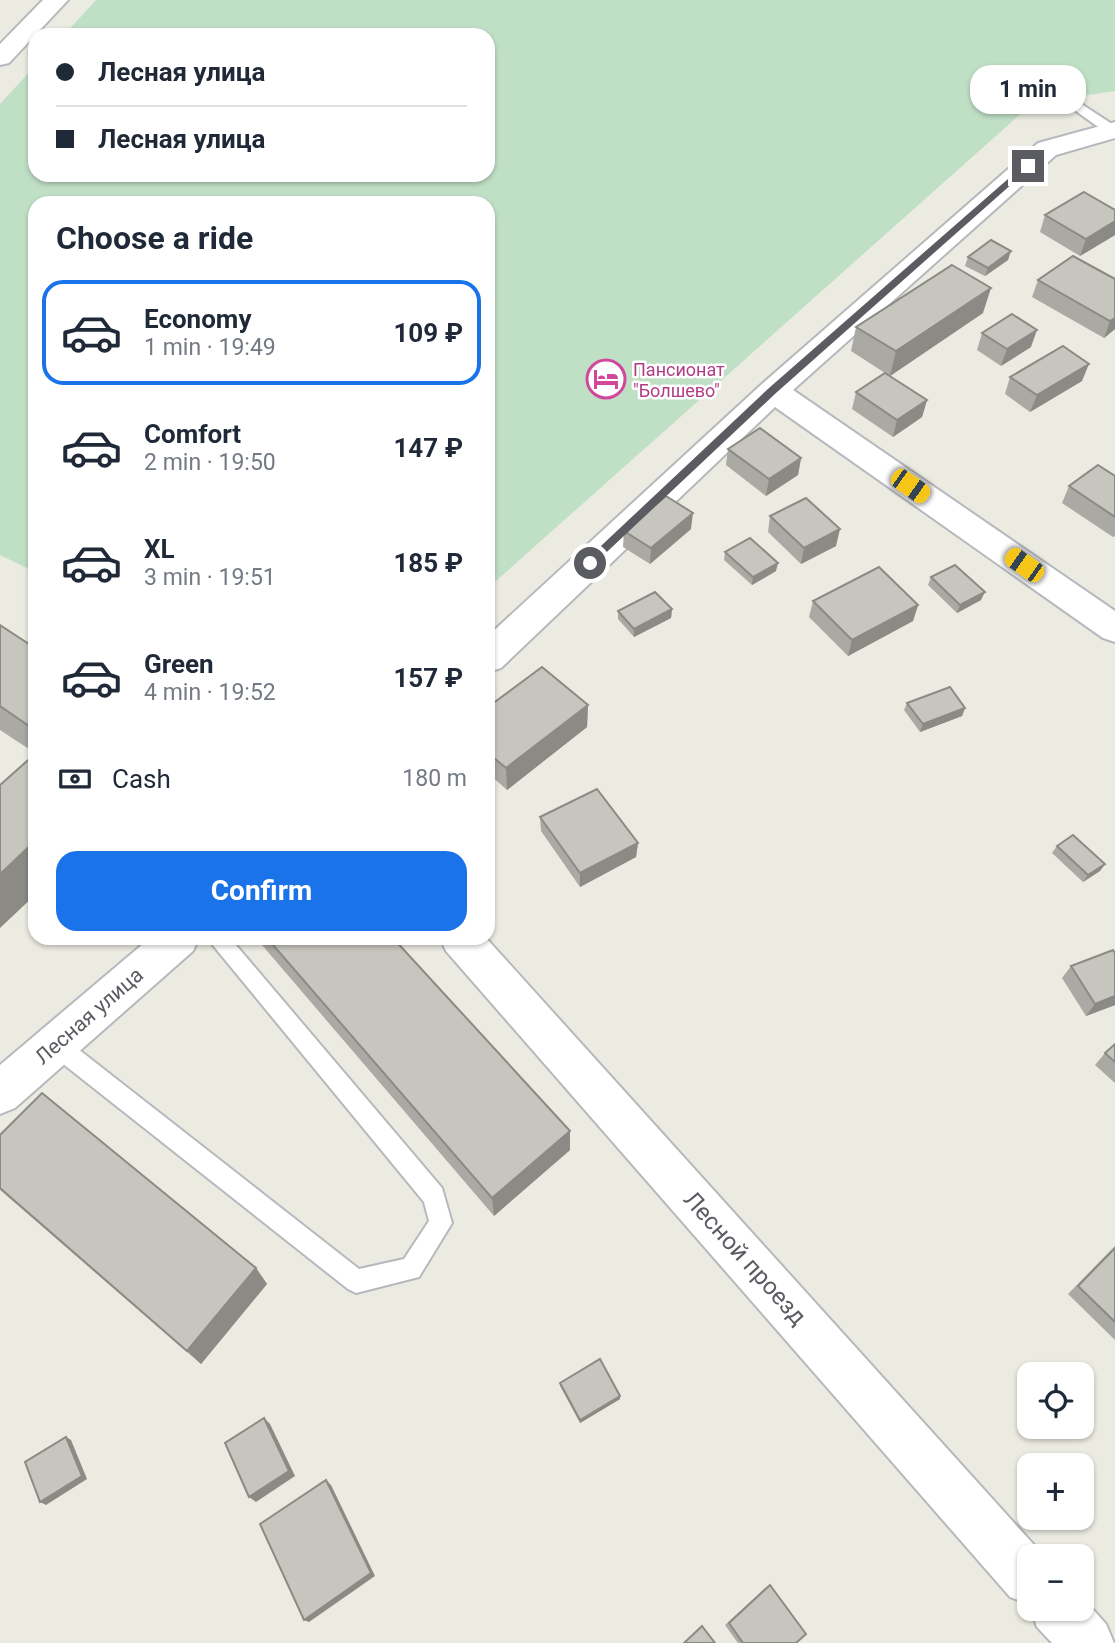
<!DOCTYPE html>
<html lang="en">
<head>
<meta charset="utf-8">
<style>
  body { margin:0; font-family:Roboto,sans-serif; background:#f6f6f7; color:#1f2937; height:100vh; display:flex; flex-direction:column; font-size:26px; white-space:nowrap }
  * { box-sizing:border-box; margin:0 }
  p { font-size:23px; color:#747a83 }
  .icon { flex:none; width:38px; height:38px; fill:none; stroke:currentColor; stroke-width:2; stroke-linecap:round; stroke-linejoin:round }
  .map { position:relative; flex:1; overflow:hidden }
  .sheet { position:absolute; left:28px; top:196px; width:467px; height:749px; display:flex; flex-direction:column; background:#fff; border-radius:21px; box-shadow:0 2px 5px #0004 }
  .sheet>* { flex:none }
  .guide { position:absolute; left:28px; top:28px; width:467px; height:154px; border-radius:21px; box-shadow:0 2px 5px #0004; display:grid; align-content:center; height:154px; padding:0 28px; background:#fff }
  .buttons { position:absolute; left:1017px; top:1362px; display:grid; gap:14px }
  .buttons a { display:grid; place-items:center; width:77px; height:77px; border-radius:14px; background:#fff; box-shadow:0 2px 5px #0004; font-size:35px }
  .end { position:absolute; width:32px; height:32px; margin:-16px; border:9px solid #5a5c61; background:#fff; box-shadow:0 0 0 4px #fff }
  .from { border-radius:50% }
  .bubble { position:absolute; height:49px; border-radius:21px; background:#fff; box-shadow:0 2px 5px #0004; font-size:23px; font-weight:700; line-height:49px; text-align:center }
  .car { position:absolute; width:21px; height:42px; margin:-21px -10px; border-radius:9px; box-shadow:0 0 5px 2px #0007; background:linear-gradient(#f5c518 24%,#345 0 40%,#f5c518 0 76%,#345 0 86%,#f5c518 0) }
  .guide b { display:flex; align-items:center; gap:24px; height:66px; font-size:26px }
  .guide b+b { border-top:2px solid #e0e1e3 }
  .guide i { width:18px; height:18px; background:#1f2937 }
  ul { padding:0; list-style:none }
  li { display:flex; align-items:center; gap:21px; height:105px; margin:0 14px 10px; padding:0 14px; border:4px solid transparent; border-radius:21px }
  li div { flex:1 }
  li b { display:block; font-size:26px }
  li em { font-style:normal; font-weight:700 }
  li.on { border-color:#1a73e8 }
  li>.icon { width:63px; height:63px; stroke-width:1.5 }
  h2 { padding:0 28px; font-size:32px; line-height:84px }
  .pay { display:flex; align-items:center; gap:18px; height:77px; padding:0 28px; font-size:26px }
  .pay p { margin-inline-start:auto }
  .cta { display:flex; gap:14px; margin-top:auto; padding:14px 28px }
  .cta a { flex:1; height:80px; border-radius:21px; background:#1a73e8; color:#fff; font-size:28px; font-weight:700; line-height:80px; text-align:center }
  .map>svg:first-child { display:block }
  .green { fill:#c0e0c6 }
  .lines { fill:none; stroke-linecap:round; stroke-linejoin:round }
  .lane-casing { stroke:#b7b8bd; stroke-width:4 }
  .street-casing { stroke:#b7b8bd; stroke-width:4 }
  .lane { fill:#fff; fill-rule:evenodd }
  .street { fill:#fff; fill-rule:evenodd }
  .wall { fill:#aaa9a3 }
  .shaded-wall { fill:#8b8a85 }
  .building { fill:#c6c5be; stroke:#8b8a85; stroke-width:2 }
  .route { fill:#5a5c61 }
  .labels { text-anchor:middle; dominant-baseline:central; stroke-width:5; stroke-linejoin:round; paint-order:stroke }
  .far-hotel-label { font-size:18px; fill:#b23c85; stroke:#fff; text-anchor:start }
  .street-label { font-size:21px; fill:#5a5c61; stroke:#fff }
  .near-street-label { font-size:24px; fill:#5a5c61; stroke:#fff }
</style>
</head>
<body>
<div class="map">
<svg width="1115" height="1643" viewBox="0 0 1115 1643">
  <rect width="100%" height="100%" fill="#ebebe2"/>
  <!-- green -->
  <path class="green" d="M96,0H1115V91L1033,103L488,588V203H35V572L0,555V104L35,66V175H488V35H64Z"/>
  <g class="lines">
    <defs>
      <g id="lane">
        <path d="M1066,94L1115,126V134H1108L1062,101V95Z"/>
        <path d="M207,938H230L442,1188L452,1223L419,1277L356,1293L348,1289L48,1052L45,1045L48,1038L56,1035L64,1038L359,1269L404,1259L429,1221L424,1202Z"/>
      </g>
      <g id="street">
        <path d="M43,0H68L9,63L0,65V44Z"/>
        <path d="M1115,122V138L1056,155L793,390L1115,611V642L1103,638L775,407L501,668L488,672V636L762,384L1038,143Z"/>
        <path d="M150,938H199L193,951L15,1108L0,1114V1065Z"/>
        <path d="M440,938H486L1044,1556H1029V1604L1010,1597L446,951Z"/>
        <path d="M1082,1597L1106,1624L1114,1643H1052L1037,1627L1030,1608H1082Z"/>
      </g>
    </defs>
    <!-- lane casing -->
    <use href="#lane" class="lane-casing"/>
    <!-- street casing -->
    <use href="#street" class="street-casing"/>
    <!-- lane -->
    <use href="#lane" class="lane"/>
    <!-- street -->
    <use href="#street" class="street"/>
  </g>
  <!-- wall -->
  <g class="wall">
    <path d="M1115,210V235L1080,256L1040,232L1045,215Z"/>
    <path d="M968,257L1008,260L985,276L965,266Z"/>
    <path d="M1115,279V329L1104,338L1032,297L1038,280Z"/>
    <path d="M983,313L890,376L927,400L922,417L893,437L852,409L856,392L885,373L851,351L856,327Z"/>
    <path d="M982,333L1031,347L1001,366L977,350Z"/>
    <path d="M1010,377L1082,381L1030,412L1005,394Z"/>
    <path d="M728,449L801,458L798,475L766,496L726,465Z"/>
    <path d="M1115,476V536L1113,537L1062,503L1069,486Z"/>
    <path d="M770,516L836,546L801,564L768,532Z"/>
    <path d="M691,529L650,564L623,547L624,531Z"/>
    <path d="M725,552L776,571L752,585L724,560Z"/>
    <path d="M931,577L981,600L957,613L928,585Z"/>
    <path d="M813,601L918,605L913,621L848,656L809,617Z"/>
    <path d="M672,609L671,618L634,637L618,619V611Z"/>
    <path d="M0,625L35,648V753L0,730Z"/>
    <path d="M907,703L965,708L962,716L920,732L904,710Z"/>
    <path d="M588,705L587,727L507,790L488,773V707Z"/>
    <path d="M540,817L638,843L636,857L580,887L541,831Z"/>
    <path d="M1057,846L1105,864L1100,871L1083,882L1052,853Z"/>
    <path d="M256,938H393L570,1150L494,1216Z"/>
    <path d="M1115,953V1005L1086,1016L1062,978L1071,966Z"/>
    <path d="M1115,1044V1083L1095,1065L1105,1053Z"/>
    <path d="M0,1135L256,1268L267,1284L201,1364L0,1190Z"/>
    <path d="M1115,1246V1340L1068,1294Z"/>
    <path d="M560,1383L620,1399L580,1423L560,1386Z"/>
    <path d="M770,1585L796,1643H738L725,1625L765,1588Z"/>
  </g>
  <!-- shaded-wall -->
  <g class="shaded-wall">
    <path d="M1115,221V235L1080,256L1086,239Z"/>
    <path d="M1011,251L1008,260L985,276L988,268Z"/>
    <path d="M991,288L983,313L890,376L896,351Z"/>
    <path d="M1115,318V329L1104,338L1110,321Z"/>
    <path d="M1037,330L1031,347L1001,366L1007,349Z"/>
    <path d="M1089,364L1082,381L1030,412L1037,395Z"/>
    <path d="M927,400L922,417L893,437L897,420Z"/>
    <path d="M801,458L798,475L766,496L769,479Z"/>
    <path d="M693,513L691,529L650,564L651,548Z"/>
    <path d="M840,529L836,546L801,564L804,548Z"/>
    <path d="M778,563L776,571L752,585L753,577Z"/>
    <path d="M985,592L981,600L957,613L960,605Z"/>
    <path d="M918,605L913,621L848,656L852,640Z"/>
    <path d="M672,609L671,618L634,637V629Z"/>
    <path d="M588,705L587,727L507,790L506,768Z"/>
    <path d="M965,708L962,716L920,732L923,724Z"/>
    <path d="M35,841V895L0,928V874Z"/>
    <path d="M638,843L636,857L580,887V873Z"/>
    <path d="M1105,864L1100,871L1083,882L1088,875Z"/>
    <path d="M1115,996V1005L1086,1016L1095,1004Z"/>
    <path d="M570,1131V1150L494,1216L492,1198Z"/>
    <path d="M256,1268L267,1284L201,1364L187,1351Z"/>
    <path d="M620,1396V1399L580,1423V1420Z"/>
    <path d="M264,1418L270,1424L295,1476L256,1502L249,1497Z"/>
    <path d="M66,1437L71,1440L87,1479L46,1505L40,1502Z"/>
    <path d="M326,1480L331,1485L375,1576L309,1622L304,1620Z"/>
  </g>
  <!-- building -->
  <g class="building">
    <path d="M1084,192L1115,210V221L1086,239L1045,215Z"/>
    <path d="M991,240L1011,251L988,268L968,257Z"/>
    <path d="M1073,256L1115,279V318L1110,321L1038,280Z"/>
    <path d="M952,265L991,288L896,351L856,327Z"/>
    <path d="M1012,314L1037,330L1007,349L982,333Z"/>
    <path d="M1063,346L1089,364L1037,395L1010,377Z"/>
    <path d="M885,373L927,400L897,420L856,392Z"/>
    <path d="M760,428L801,458L769,479L728,449Z"/>
    <path d="M1098,465L1115,476V517L1069,486Z"/>
    <path d="M666,496L693,513L651,548L624,531Z"/>
    <path d="M806,498L840,529L804,548L770,516Z"/>
    <path d="M750,538L778,563L753,577L725,552Z"/>
    <path d="M955,565L985,592L960,605L931,577Z"/>
    <path d="M879,567L918,605L852,640L813,601Z"/>
    <path d="M655,592L672,609L634,629L618,611Z"/>
    <path d="M0,625L35,648V730L0,706Z"/>
    <path d="M542,667L588,705L506,768L488,753V707Z"/>
    <path d="M950,687L965,708L923,724L907,703Z"/>
    <path d="M35,754V841L0,874V785Z"/>
    <path d="M597,789L638,843L580,873L540,817Z"/>
    <path d="M1073,835L1105,864L1088,875L1057,846Z"/>
    <path d="M267,938H393L570,1131L492,1198Z"/>
    <path d="M1113,950L1115,953V996L1095,1004L1071,966Z"/>
    <path d="M1115,1044V1062L1105,1053Z"/>
    <path d="M42,1093L256,1268L187,1351L0,1188V1135Z"/>
    <path d="M1115,1248V1322L1078,1286Z"/>
    <path d="M600,1359L620,1396L580,1420L560,1383Z"/>
    <path d="M264,1418L289,1471L249,1497L225,1443Z"/>
    <path d="M66,1437L82,1476L40,1502L25,1462Z"/>
    <path d="M326,1480L371,1573L304,1620L260,1524Z"/>
    <path d="M770,1585L806,1634L796,1643H743L729,1623Z"/>
    <path d="M702,1626L715,1643H684Z"/>
  </g>
  <!-- route -->
  <path class="route" d="M1025,164L1032,166L776,393L593,565H586V560L769,388Z"/>
  <!-- icons -->
  <defs>
    <symbol id="hotel-ring" viewBox="-11 -11 22 22"><circle r="9.5" fill="#fff" stroke="#d1479c" stroke-width="1.5"/><path d="M-6-4.5h1.5V1H6V5H4.5V3h-9V5H-6ZM-4 0a1.8 1.8 0 1 1 3.6 0ZM.5 0V-2.5h3Q6-2.5 6 0Z" fill="#d1479c"/></symbol>
  </defs>
  <g fill-rule="evenodd">
    <use href="#hotel-ring" x="584" y="357" width="44" height="44"/>
  </g>
  <g class="labels">
    <!-- far-hotel labels -->
    <g class="far-hotel-label">
      <text x="633" y="369">Пансионат<tspan x="633" dy="21">"Болшево"</tspan></text>
    </g>
    <!-- street labels -->
    <g class="street-label">
      <text transform="translate(89 1016) rotate(-41)">Лесная улица</text>
    </g>
    <!-- near-street labels -->
    <g class="near-street-label">
      <text transform="translate(745 1258) rotate(48)">Лесной проезд</text>
    </g>
  </g>
</svg>
<div class="buttons">
<a><svg class="icon" aria-label="locate" viewBox="0 0 24 24"><circle cx="12" cy="12" r="6"/><path d="M12 2v4M12 18v4M2 12h4M18 12h4"/></svg></a>
<a>+</a>
<a>−</a>
</div>
<i class="end from" style="left:590px;top:563px"></i>
<i class="end" style="left:1028px;top:166px"></i>
<div class="bubble" style="left:970px;top:65px;width:116px">1 min</div>
<i class="car" style="left:910px;top:486px;rotate:125deg"></i>
<i class="car" style="left:1024px;top:565px;rotate:305deg"></i>
<div class="guide">
<b><i class="from"></i>Лесная улица</b>
<b><i></i>Лесная улица</b>
</div>
<section class="sheet">
<h2>Choose a ride</h2>
<ul>
<li class="on"><svg class="icon" aria-label="car" viewBox="0 0 24 24"><path d="M5 17H2v-5l4-1 3-4h7l3 4 3 1v5h-3M9 17h6M6 11h13"/><circle cx="7" cy="17" r="2"/><circle cx="17" cy="17" r="2"/></svg><div><b>Economy</b><p>1 min · 19:49</p></div><em>109 ₽</em></li>
<li><svg class="icon" aria-label="car" viewBox="0 0 24 24"><path d="M5 17H2v-5l4-1 3-4h7l3 4 3 1v5h-3M9 17h6M6 11h13"/><circle cx="7" cy="17" r="2"/><circle cx="17" cy="17" r="2"/></svg><div><b>Comfort</b><p>2 min · 19:50</p></div><em>147 ₽</em></li>
<li><svg class="icon" aria-label="car" viewBox="0 0 24 24"><path d="M5 17H2v-5l4-1 3-4h7l3 4 3 1v5h-3M9 17h6M6 11h13"/><circle cx="7" cy="17" r="2"/><circle cx="17" cy="17" r="2"/></svg><div><b>XL</b><p>3 min · 19:51</p></div><em>185 ₽</em></li>
<li><svg class="icon" aria-label="car" viewBox="0 0 24 24"><path d="M5 17H2v-5l4-1 3-4h7l3 4 3 1v5h-3M9 17h6M6 11h13"/><circle cx="7" cy="17" r="2"/><circle cx="17" cy="17" r="2"/></svg><div><b>Green</b><p>4 min · 19:52</p></div><em>157 ₽</em></li>
</ul>
<div class="pay"><svg class="icon" aria-label="cash" viewBox="0 0 24 24"><path d="M3 7h18v10H3z"/><circle cx="12" cy="12" r="2"/></svg>Cash<p>180 m</p></div>
<div class="cta"><a>Confirm</a></div>
</section>
</div>
</body>
</html>
